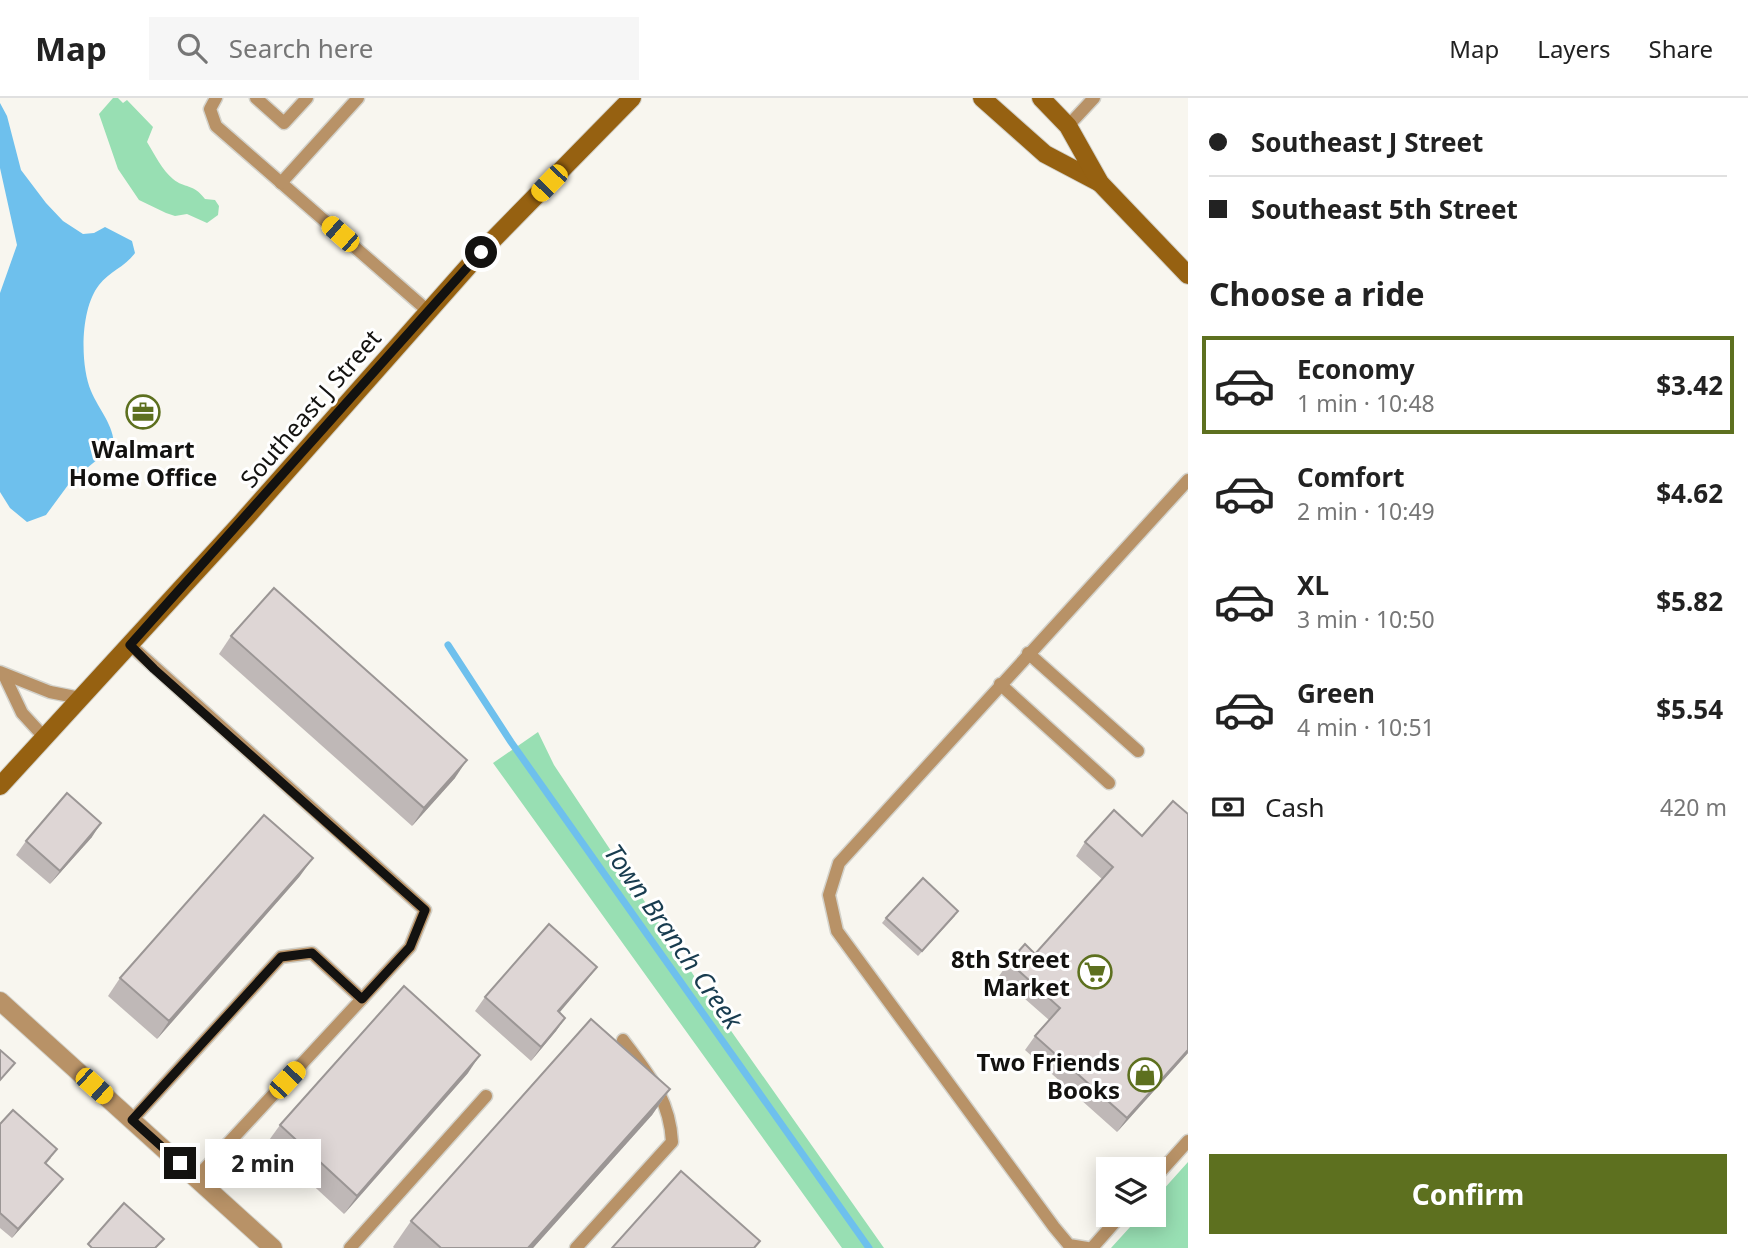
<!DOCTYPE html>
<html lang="en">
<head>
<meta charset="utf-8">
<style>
  body { margin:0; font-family:"Noto Sans",sans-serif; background:#f6f6f6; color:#222; height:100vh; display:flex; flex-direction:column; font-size:26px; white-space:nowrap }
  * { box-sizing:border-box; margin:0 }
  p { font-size:23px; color:#767676 }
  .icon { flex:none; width:38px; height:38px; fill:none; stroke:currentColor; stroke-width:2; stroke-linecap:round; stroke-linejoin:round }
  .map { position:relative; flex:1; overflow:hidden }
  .drawer { display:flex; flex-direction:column; background:#fff; width:560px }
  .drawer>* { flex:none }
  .guide { display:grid; align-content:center; height:154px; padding:0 21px; background:#fff }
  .buttons { position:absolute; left:1096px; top:1059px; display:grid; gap:14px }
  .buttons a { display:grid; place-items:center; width:70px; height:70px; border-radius:0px; background:#fff; box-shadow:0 4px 18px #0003; font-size:35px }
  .end { position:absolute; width:32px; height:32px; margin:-16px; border:9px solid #131210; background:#fff; box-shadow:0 0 0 4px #fff }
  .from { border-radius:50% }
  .bubble { position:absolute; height:49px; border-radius:0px; background:#fff; box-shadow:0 4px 18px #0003; font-size:23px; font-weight:700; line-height:49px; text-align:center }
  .car { position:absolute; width:21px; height:42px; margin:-21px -10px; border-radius:9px; box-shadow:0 0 5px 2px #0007; background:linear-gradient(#f5c518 24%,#345 0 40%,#f5c518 0 76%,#345 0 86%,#f5c518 0) }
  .guide b { display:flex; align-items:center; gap:24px; height:66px; font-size:26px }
  .guide b+b { border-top:2px solid #e0e0e0 }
  .guide i { width:18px; height:18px; background:#222 }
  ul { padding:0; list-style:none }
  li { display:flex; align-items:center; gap:21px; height:98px; margin:0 14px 10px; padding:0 7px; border:4px solid transparent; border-radius:0px }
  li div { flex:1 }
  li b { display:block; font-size:26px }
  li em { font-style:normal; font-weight:700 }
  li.on { border-color:#5d701f }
  li>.icon { width:63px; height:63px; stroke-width:1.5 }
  h2 { padding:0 21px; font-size:32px; line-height:84px }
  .pay { display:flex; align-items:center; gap:18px; height:77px; padding:0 21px; font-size:26px }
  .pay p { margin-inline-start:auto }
  .button { display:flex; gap:14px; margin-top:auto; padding:14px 21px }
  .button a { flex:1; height:80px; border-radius:0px; background:#5d701f; color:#fff; font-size:28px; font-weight:700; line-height:80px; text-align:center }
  header { display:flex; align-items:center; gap:42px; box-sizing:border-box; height:98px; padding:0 35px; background:#fff; border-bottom:2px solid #e0e0e0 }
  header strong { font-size:33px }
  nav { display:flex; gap:38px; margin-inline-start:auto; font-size:24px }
  .search { width:490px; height:63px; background:#f6f6f6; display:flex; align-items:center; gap:18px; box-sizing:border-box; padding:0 24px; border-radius:0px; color:#767676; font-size:26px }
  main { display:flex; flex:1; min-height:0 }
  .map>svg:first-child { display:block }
  .green { fill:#98dfb3 }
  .water { fill:#6ec0ed }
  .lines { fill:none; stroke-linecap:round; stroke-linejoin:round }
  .stream { stroke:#6ec0ed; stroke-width:7 }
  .service-casing { stroke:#d3d2cb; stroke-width:15 }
  .tertiary-casing { stroke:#d3d2cb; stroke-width:20 }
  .secondary-casing { stroke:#d3d2cb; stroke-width:20 }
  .service { stroke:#b89267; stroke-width:12 }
  .tertiary { stroke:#b89267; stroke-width:18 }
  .secondary { stroke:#966111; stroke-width:18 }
  .wall { fill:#bfb8b7 }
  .shaded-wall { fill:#9b9695 }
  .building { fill:#ded6d5; stroke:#9b9695; stroke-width:2 }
  .route { stroke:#131210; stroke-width:9 }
  .labels { text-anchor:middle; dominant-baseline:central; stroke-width:6; stroke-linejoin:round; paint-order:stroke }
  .street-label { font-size:24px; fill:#131210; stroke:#fff }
  .poi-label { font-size:24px; font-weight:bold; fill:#131210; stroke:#fff; text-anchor:end }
  .water-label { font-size:26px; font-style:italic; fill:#183c4f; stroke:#fff }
</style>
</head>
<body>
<header>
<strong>Map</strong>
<div class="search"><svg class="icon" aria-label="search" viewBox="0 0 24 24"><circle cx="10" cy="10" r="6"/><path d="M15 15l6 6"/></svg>Search here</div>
<nav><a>Map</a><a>Layers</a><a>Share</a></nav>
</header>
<main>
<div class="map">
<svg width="1188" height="1150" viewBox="0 0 1188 1150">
  <rect width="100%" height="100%" fill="#f8f6ef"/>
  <!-- green -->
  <g class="green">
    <path d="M113,0H118L123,5L127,2L153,29L147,44C155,57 162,72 173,81C185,91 193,85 205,101L215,102L219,108L218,117L207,125L187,116L175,118L166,115L139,102L118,71L99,16Z"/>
    <path d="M538,634L554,667L722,920L884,1150H842L493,665Z"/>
    <path d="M1188,1064V1150H1111L1141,1117L1153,1116V1103Z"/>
  </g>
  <!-- water -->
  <path class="water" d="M0,5L7,18L21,72L46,105L63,123L83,136L94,135L105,129L132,143L135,155C126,168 109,174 99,187C80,211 80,267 91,293C99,312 114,327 114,348L71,383L46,417L27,424L10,410L0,394V195L17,147L0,70Z"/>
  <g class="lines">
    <!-- stream -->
    <path class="stream" d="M448,547L511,644L869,1150"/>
    <defs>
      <g id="service">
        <path d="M216,0L210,11L216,28L428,213"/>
        <path d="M256,0L284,25L307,0"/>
        <path d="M1068,28L1094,0"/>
        <path d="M281,85L358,0"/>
        <path d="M130,547L425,812L410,849L196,1080"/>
        <path d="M1028,555L1138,653"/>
        <path d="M0,574L50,594L80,600"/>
        <path d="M4,577L22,615L44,639"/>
        <path d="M1000,586L1109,685"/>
        <path d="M132,1022L281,859L312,855L362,901"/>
        <path d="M1153,1082L1188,1043"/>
        <path d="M350,1150L486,998"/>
        <path d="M576,1150L672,1044C670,1001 648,976 623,942"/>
        <path d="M1087,1150L1069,1147L1054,1129L837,833L829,797L839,765L1188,382"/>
        <path d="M1092,1150L1122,1116"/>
      </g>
      <path id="tertiary" d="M0,903L273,1150"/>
      <g id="secondary">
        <path d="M982,0L1045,56L1100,85"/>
        <path d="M1041,0L1068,28L1100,85L1188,177"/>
        <path d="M0,688L241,425L481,154L632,0"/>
      </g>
    </defs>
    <!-- service casing -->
    <use href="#service" class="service-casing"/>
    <!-- tertiary casing -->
    <use href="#tertiary" class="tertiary-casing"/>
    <!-- secondary casing -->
    <use href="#secondary" class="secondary-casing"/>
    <!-- service -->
    <use href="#service" class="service"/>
    <!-- tertiary -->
    <use href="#tertiary" class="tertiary"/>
    <!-- secondary -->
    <use href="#secondary" class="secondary"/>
  </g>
  <!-- wall -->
  <g class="wall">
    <path d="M231,538L455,680L412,728L219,556Z"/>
    <path d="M1188,716V955L1117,1034L1025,952L1035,938L1049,922L999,878L1009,864L1035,856L1102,781L1076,758L1085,744L1142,738Z"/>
    <path d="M92,739L50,786L16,757L26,743Z"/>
    <path d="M300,778L157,941L108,898L120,880Z"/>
    <path d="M955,818L918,858L882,825L886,820Z"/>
    <path d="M587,882L559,914L565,920L556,933L531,963L475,913L485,899Z"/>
    <path d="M468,975L344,1116L267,1045L280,1027Z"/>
    <path d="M670,991L652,1017L533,1150H394L393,1149L411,1123Z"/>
    <path d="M0,1026L51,1060L46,1066L63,1081L56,1090L12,1140L0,1130Z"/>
  </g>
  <!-- shaded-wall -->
  <g class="shaded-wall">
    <path d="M467,662L455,680L412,728L424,710Z"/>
    <path d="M101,725L92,739L50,786L60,773Z"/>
    <path d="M313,760L300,778L157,941L169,923Z"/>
    <path d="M597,869L587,882L549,927L558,913Z"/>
    <path d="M565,920L556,933L531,963L541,949Z"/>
    <path d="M1188,952V955L1117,1034L1127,1020Z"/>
    <path d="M480,957L468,975L344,1116L357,1098Z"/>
    <path d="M670,991L652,1017L533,1150H528Z"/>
    <path d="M63,1081L56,1090L12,1140L18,1131Z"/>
  </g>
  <!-- building -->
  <g class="building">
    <path d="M274,490L467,662L424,710L231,538Z"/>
    <path d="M67,695L101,725L60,773L26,743Z"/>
    <path d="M1173,703L1188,716V952L1127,1020L1035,938L1060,910L1009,864L1025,846L1035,856L1113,769L1085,744L1114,712L1142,738Z"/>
    <path d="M264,717L313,760L169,923L120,880Z"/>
    <path d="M923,780L958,813L922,853L886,820Z"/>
    <path d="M549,826L597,869L558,913L565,920L541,949L485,899Z"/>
    <path d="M404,888L480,957L357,1098L280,1027Z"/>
    <path d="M591,921L670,991L528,1150H441L411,1123Z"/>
    <path d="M0,952L15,965L0,982Z"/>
    <path d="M13,1012L57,1051L45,1065L63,1081L18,1131L0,1115V1026Z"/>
    <path d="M681,1073L760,1143L754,1150H612Z"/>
    <path d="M124,1105L164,1141L155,1150H92L88,1146Z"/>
  </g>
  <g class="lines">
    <!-- route -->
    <path class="route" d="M180,1065L132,1022L281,859L312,855L362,901L410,849L425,812L154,571L130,547L481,154"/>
  </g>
  <!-- icons -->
  <defs>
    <symbol id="office-ring" viewBox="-11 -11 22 22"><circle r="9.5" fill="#fff" stroke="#5d701f" stroke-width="1.5"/><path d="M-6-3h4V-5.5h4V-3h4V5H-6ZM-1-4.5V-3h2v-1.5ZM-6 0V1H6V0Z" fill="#5d701f"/></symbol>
    <symbol id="supermarket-ring" viewBox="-11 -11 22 22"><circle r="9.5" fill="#fff" stroke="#5d701f" stroke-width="1.5"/><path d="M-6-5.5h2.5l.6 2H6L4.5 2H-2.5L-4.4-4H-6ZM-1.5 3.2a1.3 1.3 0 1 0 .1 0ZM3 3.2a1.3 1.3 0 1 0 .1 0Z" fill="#5d701f"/></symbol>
    <symbol id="shop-ring" viewBox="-11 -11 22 22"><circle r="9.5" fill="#fff" stroke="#5d701f" stroke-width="1.5"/><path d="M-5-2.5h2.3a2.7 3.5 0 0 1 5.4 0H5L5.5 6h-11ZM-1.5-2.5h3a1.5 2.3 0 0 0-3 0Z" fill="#5d701f"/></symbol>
  </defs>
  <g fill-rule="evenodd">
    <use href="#office-ring" x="124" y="295" width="38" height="38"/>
    <use href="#supermarket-ring" x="1076" y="855" width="38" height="38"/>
    <use href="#shop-ring" x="1126" y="958" width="38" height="38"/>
  </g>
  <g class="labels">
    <!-- street labels -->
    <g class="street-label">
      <text transform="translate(310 310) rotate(-49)">Southeast J Street</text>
    </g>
    <!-- poi labels -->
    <g class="poi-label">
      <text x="143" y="350" text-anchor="middle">Walmart<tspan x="143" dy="28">Home Office</tspan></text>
      <text x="1070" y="860">8th Street<tspan x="1070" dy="28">Market</tspan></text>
      <text x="1120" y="963">Two Friends<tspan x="1120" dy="28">Books</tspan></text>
    </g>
    <!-- water labels -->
    <g class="water-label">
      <text transform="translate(674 838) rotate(55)">Town Branch Creek</text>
    </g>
  </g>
</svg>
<div class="buttons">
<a><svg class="icon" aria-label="layers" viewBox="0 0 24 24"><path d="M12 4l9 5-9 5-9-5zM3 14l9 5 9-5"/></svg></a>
</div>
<i class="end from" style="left:481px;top:154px"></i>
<i class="end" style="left:180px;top:1065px"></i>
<div class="bubble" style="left:205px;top:1041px;width:116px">2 min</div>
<i class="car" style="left:549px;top:85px;rotate:224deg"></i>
<i class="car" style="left:340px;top:136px;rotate:311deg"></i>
<i class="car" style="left:287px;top:982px;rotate:43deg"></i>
<i class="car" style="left:94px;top:988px;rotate:132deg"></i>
</div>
<section class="drawer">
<div class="guide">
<b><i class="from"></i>Southeast J Street</b>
<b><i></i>Southeast 5th Street</b>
</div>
<h2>Choose a ride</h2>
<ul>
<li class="on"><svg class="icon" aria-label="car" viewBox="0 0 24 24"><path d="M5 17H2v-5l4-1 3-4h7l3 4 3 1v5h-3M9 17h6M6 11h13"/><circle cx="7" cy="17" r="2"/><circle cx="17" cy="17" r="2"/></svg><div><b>Economy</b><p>1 min · 10:48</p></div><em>$3.42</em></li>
<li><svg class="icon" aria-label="car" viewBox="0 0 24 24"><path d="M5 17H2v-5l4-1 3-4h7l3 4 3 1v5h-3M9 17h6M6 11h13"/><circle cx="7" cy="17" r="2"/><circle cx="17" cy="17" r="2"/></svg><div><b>Comfort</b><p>2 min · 10:49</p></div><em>$4.62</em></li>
<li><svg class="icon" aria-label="car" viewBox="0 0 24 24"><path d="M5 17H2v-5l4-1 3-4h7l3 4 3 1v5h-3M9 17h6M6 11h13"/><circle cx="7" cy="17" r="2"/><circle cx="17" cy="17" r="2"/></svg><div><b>XL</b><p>3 min · 10:50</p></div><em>$5.82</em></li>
<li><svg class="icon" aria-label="car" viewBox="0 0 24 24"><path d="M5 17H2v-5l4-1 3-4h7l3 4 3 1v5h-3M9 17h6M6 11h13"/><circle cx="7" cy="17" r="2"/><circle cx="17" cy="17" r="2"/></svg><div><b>Green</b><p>4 min · 10:51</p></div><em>$5.54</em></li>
</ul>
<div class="pay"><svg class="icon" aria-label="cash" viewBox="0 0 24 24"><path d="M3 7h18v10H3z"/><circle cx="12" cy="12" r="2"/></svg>Cash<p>420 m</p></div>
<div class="button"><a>Confirm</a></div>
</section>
</main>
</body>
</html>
